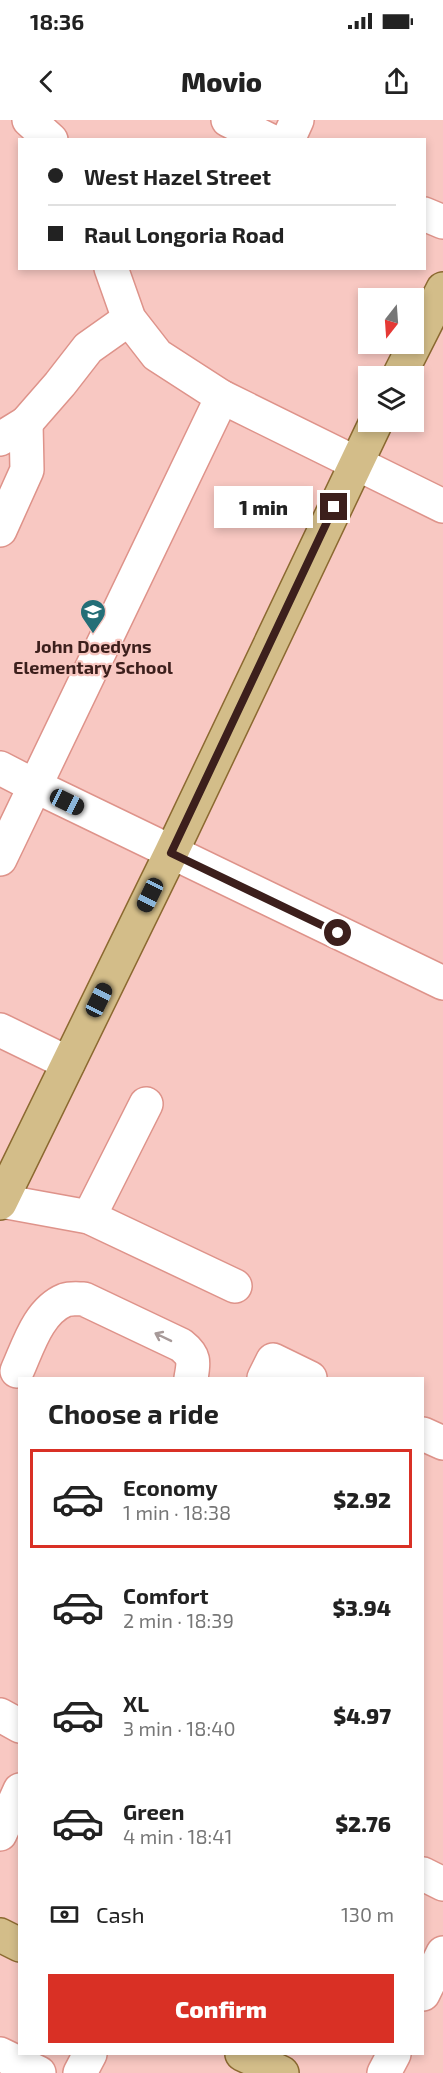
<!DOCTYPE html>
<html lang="en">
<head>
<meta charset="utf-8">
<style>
  body { margin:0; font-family:"Exo 2",sans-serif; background:#f6f6f6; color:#222; height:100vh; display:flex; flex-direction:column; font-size:22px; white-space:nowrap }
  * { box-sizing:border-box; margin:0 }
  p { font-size:20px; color:#767676 }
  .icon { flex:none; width:33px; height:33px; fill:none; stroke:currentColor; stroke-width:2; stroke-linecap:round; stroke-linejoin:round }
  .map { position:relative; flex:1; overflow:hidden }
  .side { position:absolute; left:18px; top:1257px; width:406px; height:678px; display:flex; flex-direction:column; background:#fff; border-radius:0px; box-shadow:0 3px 9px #0003 }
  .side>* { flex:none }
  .guide { position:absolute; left:18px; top:18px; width:408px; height:132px; border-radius:0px; box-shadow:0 3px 9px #0003; display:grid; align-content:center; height:132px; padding:0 30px; background:#fff }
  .needle { width:39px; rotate:197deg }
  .tools { position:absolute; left:358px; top:168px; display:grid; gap:12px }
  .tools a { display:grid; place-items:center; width:66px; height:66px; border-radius:0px; background:#fff; box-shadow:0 3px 9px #0003; font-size:30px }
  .end { position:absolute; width:27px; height:27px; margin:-14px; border:8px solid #3c1f1c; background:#fff; box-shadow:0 0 0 3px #fff }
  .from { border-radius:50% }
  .bubble { position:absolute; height:42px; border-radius:0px; background:#fff; box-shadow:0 3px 9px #0003; font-size:20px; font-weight:800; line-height:42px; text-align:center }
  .car { position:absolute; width:18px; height:36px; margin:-18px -9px; border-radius:8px; box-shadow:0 0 4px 2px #0007; background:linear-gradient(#222 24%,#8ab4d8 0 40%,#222 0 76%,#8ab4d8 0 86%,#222 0) }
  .guide b { display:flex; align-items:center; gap:21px; height:57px; font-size:22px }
  .guide b+b { border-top:2px solid #e0e0e0 }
  .guide i { width:15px; height:15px; background:#222 }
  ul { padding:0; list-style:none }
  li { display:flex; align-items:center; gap:18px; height:99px; margin:0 12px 9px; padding:0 18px; border:3px solid transparent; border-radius:0px }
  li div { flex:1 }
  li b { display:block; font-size:22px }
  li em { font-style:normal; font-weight:800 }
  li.selected { border-color:#d93025 }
  li>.icon { width:54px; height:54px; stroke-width:1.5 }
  h2 { padding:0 30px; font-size:27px; line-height:72px }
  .pay { display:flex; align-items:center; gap:15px; height:66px; padding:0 30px; font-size:22px }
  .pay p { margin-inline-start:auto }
  .cta { display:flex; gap:12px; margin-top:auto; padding:12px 30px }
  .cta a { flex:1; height:69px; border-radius:0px; background:#d93025; color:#fff; font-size:24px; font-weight:800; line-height:69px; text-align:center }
  .status { display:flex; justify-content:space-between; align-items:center; height:42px; padding:0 30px; background:#fff; direction:ltr }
  .status svg { height:16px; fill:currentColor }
  header { display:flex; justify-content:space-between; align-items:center; height:78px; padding:0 30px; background:#fff; font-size:27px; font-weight:800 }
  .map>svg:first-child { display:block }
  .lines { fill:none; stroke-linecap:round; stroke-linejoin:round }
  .minor-casing { stroke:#de938a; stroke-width:36 }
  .major-casing { stroke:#8b6930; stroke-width:36 }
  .minor { stroke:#fff; stroke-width:33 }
  .major { stroke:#d3bd89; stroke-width:33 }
  .oneway { stroke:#a79a99 }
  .route { stroke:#3c1f1c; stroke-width:8 }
  .labels { text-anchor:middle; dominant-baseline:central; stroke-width:4.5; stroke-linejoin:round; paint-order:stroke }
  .poi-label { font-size:18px; font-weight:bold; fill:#3c1f1c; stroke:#f8c8c2 }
</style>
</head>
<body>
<div class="status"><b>18:36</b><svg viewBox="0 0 49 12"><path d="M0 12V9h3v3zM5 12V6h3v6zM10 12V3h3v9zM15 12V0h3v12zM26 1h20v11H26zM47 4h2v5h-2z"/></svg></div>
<header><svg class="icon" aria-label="back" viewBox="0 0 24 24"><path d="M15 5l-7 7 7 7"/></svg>Movio<svg class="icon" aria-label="share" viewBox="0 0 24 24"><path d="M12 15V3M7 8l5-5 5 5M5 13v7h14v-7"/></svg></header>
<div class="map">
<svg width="443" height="1953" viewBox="0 0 443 1953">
  <rect width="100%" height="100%" fill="#f8c8c2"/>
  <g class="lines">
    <defs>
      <g id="minor">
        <path d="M29,0L51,20"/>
        <path d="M228,0L269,20"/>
        <path d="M288,20L297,0"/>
        <path d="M424,94L443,102"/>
        <path d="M111,148L129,199L157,235L222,277L443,386"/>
        <path d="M26,303L60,264L88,228L129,199"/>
        <path d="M0,319L26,303L27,350L0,410"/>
        <path d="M0,648L35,666L222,277"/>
        <path d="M0,739L35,666L443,863"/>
        <path d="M0,910L68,943"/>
        <path d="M1,1081L89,1097L235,1166"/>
        <path d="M89,1097L146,984"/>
        <path d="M17,1251C28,1227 38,1191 65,1180C71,1178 78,1179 84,1179L181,1225C195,1236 194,1242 191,1258"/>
        <path d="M264,1258L273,1240L310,1258"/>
        <path d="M423,1314L443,1323"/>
        <path d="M0,1595L20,1606"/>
        <path d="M0,1714L20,1670"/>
        <path d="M423,1754L443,1764"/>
        <path d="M423,1874L443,1833"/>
        <path d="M0,1934L39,1953"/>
        <path d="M80,1953L90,1934"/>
        <path d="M384,1953L394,1934"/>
      </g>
      <g id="major">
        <path d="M399,256L443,169"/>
        <path d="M0,1083L171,733L376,302"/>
        <path d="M0,1815L20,1825"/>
        <path d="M242,1934L282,1953"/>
      </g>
    </defs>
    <!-- minor casing -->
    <use href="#minor" class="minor-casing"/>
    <!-- major casing -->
    <use href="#major" class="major-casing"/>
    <!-- minor -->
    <use href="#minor" class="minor"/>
    <!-- major -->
    <use href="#major" class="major"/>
  </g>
  <!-- one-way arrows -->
  <defs><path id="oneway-shaft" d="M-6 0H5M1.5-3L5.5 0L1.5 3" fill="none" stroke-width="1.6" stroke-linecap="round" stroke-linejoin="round" transform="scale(1.5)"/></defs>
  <use class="oneway" href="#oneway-shaft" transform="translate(163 1217) rotate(-154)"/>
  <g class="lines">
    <!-- route -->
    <path class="route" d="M334,387L171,733L338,813"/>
  </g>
  <!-- icons -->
  <defs>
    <symbol id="school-pin" viewBox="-11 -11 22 30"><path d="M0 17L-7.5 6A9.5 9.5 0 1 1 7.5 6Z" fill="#246e77" stroke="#f8c8c2"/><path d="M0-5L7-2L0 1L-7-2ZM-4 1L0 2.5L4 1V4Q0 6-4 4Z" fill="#fff"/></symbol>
  </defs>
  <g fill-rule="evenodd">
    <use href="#school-pin" x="78" y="477" width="30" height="40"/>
  </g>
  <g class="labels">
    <!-- poi labels -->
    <g class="poi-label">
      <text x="93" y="526">John Doedyns<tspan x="93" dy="21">Elementary School</tspan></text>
    </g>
  </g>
</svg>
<div class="tools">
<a><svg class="needle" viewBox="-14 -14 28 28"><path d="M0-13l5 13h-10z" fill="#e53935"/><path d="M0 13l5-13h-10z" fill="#767676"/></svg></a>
<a><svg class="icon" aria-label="layers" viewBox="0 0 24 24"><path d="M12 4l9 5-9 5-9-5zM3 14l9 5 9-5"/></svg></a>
</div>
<i class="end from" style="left:338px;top:813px"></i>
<i class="end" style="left:334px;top:387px"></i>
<div class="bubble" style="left:214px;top:366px;width:99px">1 min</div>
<i class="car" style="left:67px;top:682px;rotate:116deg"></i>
<i class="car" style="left:150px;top:775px;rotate:206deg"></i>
<i class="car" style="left:99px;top:880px;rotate:26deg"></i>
<div class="guide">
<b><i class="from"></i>West Hazel Street</b>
<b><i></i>Raul Longoria Road</b>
</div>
<section class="side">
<h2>Choose a ride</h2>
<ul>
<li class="selected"><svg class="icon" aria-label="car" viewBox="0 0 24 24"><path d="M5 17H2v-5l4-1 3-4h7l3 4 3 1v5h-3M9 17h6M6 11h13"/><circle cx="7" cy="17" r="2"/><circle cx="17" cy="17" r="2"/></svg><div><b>Economy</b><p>1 min · 18:38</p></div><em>$2.92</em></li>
<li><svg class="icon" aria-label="car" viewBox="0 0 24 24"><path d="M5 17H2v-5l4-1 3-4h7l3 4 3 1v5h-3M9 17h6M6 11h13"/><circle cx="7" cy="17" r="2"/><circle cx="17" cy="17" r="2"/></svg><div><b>Comfort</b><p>2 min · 18:39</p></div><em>$3.94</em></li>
<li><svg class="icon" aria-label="car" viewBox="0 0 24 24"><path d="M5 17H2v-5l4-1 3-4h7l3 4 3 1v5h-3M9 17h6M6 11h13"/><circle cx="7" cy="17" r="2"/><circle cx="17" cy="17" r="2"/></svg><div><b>XL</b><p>3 min · 18:40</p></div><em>$4.97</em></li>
<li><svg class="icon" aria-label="car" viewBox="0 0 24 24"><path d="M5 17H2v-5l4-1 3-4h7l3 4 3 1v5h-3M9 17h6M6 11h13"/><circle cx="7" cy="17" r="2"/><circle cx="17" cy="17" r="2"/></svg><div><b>Green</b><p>4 min · 18:41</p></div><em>$2.76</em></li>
</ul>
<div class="pay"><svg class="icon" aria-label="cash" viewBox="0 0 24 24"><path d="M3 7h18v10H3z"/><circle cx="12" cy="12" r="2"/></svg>Cash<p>130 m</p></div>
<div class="cta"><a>Confirm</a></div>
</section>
</div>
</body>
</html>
